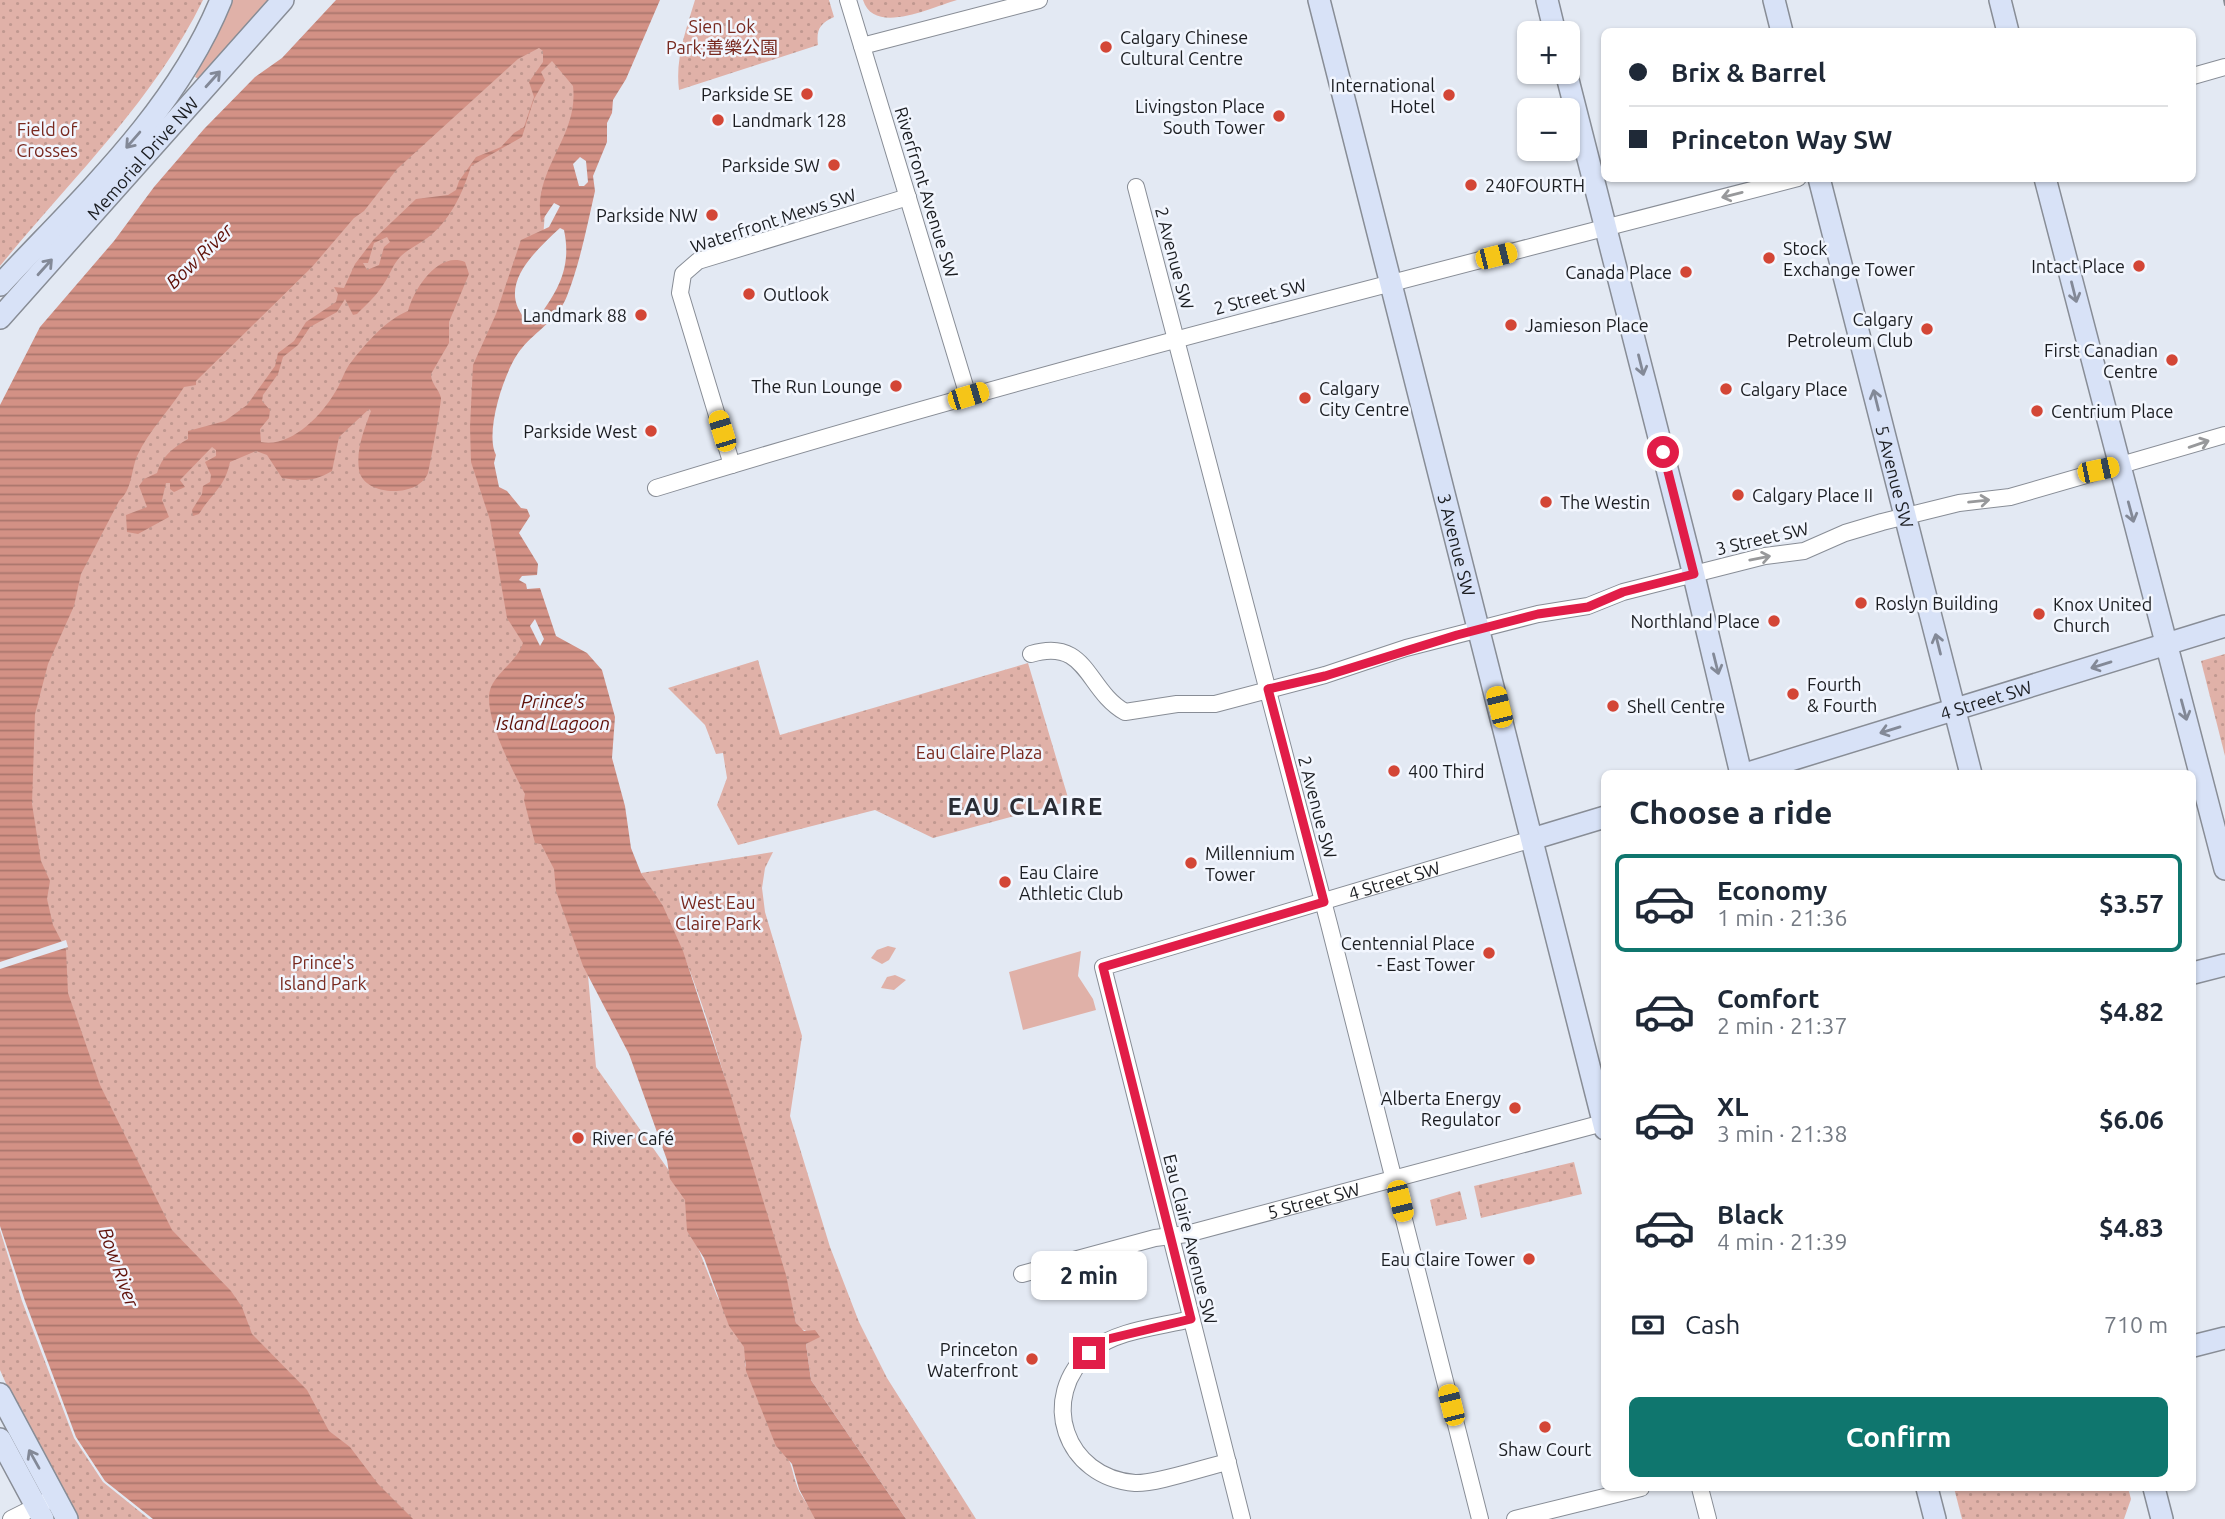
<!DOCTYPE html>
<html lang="en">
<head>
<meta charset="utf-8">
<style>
  body { margin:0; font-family:Ubuntu,"Noto Sans SC",sans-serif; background:#f6f6f7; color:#1f2937; height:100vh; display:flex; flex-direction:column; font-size:26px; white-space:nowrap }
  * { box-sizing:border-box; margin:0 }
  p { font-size:23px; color:#747a83 }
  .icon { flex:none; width:38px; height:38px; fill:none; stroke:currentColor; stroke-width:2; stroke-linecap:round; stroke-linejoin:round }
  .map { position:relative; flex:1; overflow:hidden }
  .details { position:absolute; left:1601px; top:770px; width:595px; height:721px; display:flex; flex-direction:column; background:#fff; border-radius:10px; box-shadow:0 2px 5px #0004 }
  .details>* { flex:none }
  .top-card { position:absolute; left:1601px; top:28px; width:595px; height:154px; border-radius:10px; box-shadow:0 2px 5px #0004; display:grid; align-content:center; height:154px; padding:0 28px; background:#fff }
  .controls { position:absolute; left:1517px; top:21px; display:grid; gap:14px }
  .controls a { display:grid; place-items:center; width:63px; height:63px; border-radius:10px; background:#fff; box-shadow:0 2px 5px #0004; font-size:35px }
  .end { position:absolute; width:32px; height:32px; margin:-16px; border:9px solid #e11d48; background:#fff; box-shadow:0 0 0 4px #fff }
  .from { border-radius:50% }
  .bubble { position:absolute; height:49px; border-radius:10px; background:#fff; box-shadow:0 2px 5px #0004; font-size:23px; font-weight:700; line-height:49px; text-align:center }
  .car { position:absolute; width:21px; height:42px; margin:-21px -10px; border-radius:9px; box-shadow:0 0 5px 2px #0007; background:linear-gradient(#f5c518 24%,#345 0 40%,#f5c518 0 76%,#345 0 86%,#f5c518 0) }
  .top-card b { display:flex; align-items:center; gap:24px; height:66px; font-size:26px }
  .top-card b+b { border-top:2px solid #e0e1e3 }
  .top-card i { width:18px; height:18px; background:#1f2937 }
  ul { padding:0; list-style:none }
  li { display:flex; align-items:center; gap:21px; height:98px; margin:0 14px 10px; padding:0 14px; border:4px solid transparent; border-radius:10px }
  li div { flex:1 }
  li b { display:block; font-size:26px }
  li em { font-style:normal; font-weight:700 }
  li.active { border-color:#0f766e }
  li>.icon { width:63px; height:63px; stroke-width:1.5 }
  h2 { padding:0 28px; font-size:32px; line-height:84px }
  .pay { display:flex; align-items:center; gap:18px; height:77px; padding:0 28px; font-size:26px }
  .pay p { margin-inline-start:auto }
  .button { display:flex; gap:14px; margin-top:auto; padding:14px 28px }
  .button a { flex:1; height:80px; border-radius:10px; background:#0f766e; color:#fff; font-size:28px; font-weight:700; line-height:80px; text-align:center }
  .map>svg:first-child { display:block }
  .green { fill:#e0b1a8 }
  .park { fill:url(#park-dots) }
  .water { fill:url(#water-rules); fill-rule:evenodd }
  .pier { fill:#e3e9f3 }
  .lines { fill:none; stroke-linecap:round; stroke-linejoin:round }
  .street-casing { stroke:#888d96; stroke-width:18 }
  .secondary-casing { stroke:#888d96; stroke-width:24 }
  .street { stroke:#fff; stroke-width:16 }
  .secondary { stroke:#d8e2f7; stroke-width:21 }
  .tram { stroke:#898d94; stroke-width:2 }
  .oneway { stroke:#838997 }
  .oneway2 { stroke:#98999b }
  .route { stroke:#e11d48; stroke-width:9 }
  .poi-dot { fill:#d34636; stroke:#f2f6fe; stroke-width:2.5 }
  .labels { text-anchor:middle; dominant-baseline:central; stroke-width:5; stroke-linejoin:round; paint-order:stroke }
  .park-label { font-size:18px; fill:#78291f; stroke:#f2f6fe }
  .poi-label { font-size:18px; fill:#1b1d21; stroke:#f2f6fe; text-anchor:start }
  .street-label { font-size:18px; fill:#1b1d21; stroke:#f2f6fe }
  .water-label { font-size:19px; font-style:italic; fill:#5f1008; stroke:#f2f6fe }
  .district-label { font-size:24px; font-weight:bold; letter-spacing:2px; fill:#292c34; stroke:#f2f6fe }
</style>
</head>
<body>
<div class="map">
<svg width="2225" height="1519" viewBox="0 0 2225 1519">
  <defs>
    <pattern id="park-dots" width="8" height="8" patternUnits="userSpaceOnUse" patternTransform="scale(1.75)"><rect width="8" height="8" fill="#e0b1a8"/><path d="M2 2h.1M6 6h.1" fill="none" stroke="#c09890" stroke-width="1.8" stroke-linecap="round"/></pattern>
    <pattern id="water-rules" width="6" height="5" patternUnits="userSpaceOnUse" patternTransform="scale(1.75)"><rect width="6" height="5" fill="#d39185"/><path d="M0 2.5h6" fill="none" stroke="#aa766c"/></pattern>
  </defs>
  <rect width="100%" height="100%" fill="#e3e9f3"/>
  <!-- green -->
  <g class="green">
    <path d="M232,0H271L200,80L195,77Z"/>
    <path d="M888,946L896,948L889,960L882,964L871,958L877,950Z"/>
    <path d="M1081,951L1078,976L1093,999L1096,1010L1023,1030L1009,972Z"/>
    <path d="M895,975L906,980L894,990L881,988L887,977Z"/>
  </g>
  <!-- park -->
  <g class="park">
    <path d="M0,0H203C153,102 71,179 0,266Z"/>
    <path d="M695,0H829L834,17C820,23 816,30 818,45L679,90C675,59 686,30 695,0Z"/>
    <path d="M863,0H957C932,7 874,36 863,0Z"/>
    <path d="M540,42L577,85L578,109L547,187L543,238L519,264L474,426L525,627L586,952L596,1067L689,1199L691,1230L717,1296L745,1347V1365L778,1448C792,1458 791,1468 796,1483C799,1495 811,1508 817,1519H407L322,1429L167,1230L84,1059L44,907L28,804L31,711L65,597L133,454L182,382L394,166L515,53Z"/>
    <path d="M2225,654V756L2201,661Z"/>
    <path d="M758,660L780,735L1028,663L1069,801L933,838L875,810L738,845L717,805L727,778L723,753L716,754L705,725L668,688Z"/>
    <path d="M773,852L765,868L762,888L765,912L802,1036L790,1116L830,1247L859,1322L887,1378L976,1519H906L811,1380L806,1344L819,1336L799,1328L796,1323C781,1254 758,1189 738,1122C713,1040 689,944 641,873Z"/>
    <path d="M1574,1162L1582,1194L1481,1218L1474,1186Z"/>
    <path d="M1460,1191L1467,1219L1436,1226L1430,1200Z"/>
    <path d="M0,1230L22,1301L74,1438L103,1482L149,1519H78L8,1388L0,1370Z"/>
    <path d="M1954,1488H2128L2131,1499L2124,1519H1962Z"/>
  </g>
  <!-- water -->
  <path class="water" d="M336,0H660L626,79L613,100L612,113L607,123V142L593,176L595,191C587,226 580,263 567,296C558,319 536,331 522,348C505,367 484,433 496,455L494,463L499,487L507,491L521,508L527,509L530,516L519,533L538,564L537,575L522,576L519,580L526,584L527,589L540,588L556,636L587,653L602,670L615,717L612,758L625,806L631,848L641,873L663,906L683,951L730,1093L786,1275L796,1323L804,1331L815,1330L820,1337L806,1344L811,1380L906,1519H815L799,1489L792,1464L776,1446L746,1371L744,1347L729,1326L704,1258L687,1231L685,1200L670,1179L667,1160L629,1054L583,966L556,891L554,869L541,844L535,843L524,800L525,794C513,771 481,712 491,687C499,670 517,661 523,643L507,618L490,520L471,462L470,427L473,365L496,314L521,240L549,227L560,206L554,203L541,222C540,213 539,203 541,194C548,156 578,128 573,86L552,61L541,72L545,80L534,99L522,137L471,166C463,192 452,217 431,235C422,243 409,248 400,257C393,264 389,277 383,285C376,296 366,305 357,314L353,315L345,299L337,312L310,327L298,345L283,357L278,374L263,395L262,401L270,410L269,418L260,429L261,442C290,448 320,417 334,394C341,384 344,370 352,361C366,343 387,319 408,311C414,289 438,251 465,262L469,274L449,322V343L431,374C431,384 439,389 441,398C441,405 430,465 428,473C418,499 363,496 359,470C356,449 364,430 371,411L369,409L339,437L332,471C314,482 302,481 282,478L267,455L256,451L230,462C225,487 212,493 199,514L193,516L192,510L202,494L203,486L210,482L211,475L205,462L216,456V450L212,447L180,480L185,487L174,492L170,489V483H166L162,500L169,517L138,534L127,532L126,515L147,507L139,486L144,479L157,473C161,457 174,447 188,439V431L225,421L247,405L275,366L278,353L294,341L306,322L336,302L338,294L334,287L344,288L355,264L374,239L416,199L448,195L456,190L459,181L476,157L501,147L514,133L524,127L534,97L529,82L543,62V51L539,48L518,59L397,169L364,211L354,218L312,267L196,381V385L184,387C170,410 149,430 137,456C131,471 132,490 119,501L81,574L74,606L48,664L35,714L32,804L41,861L50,881L47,899L53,925L66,950L68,993L100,1085L172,1230L231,1291L242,1307L252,1334L307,1390L329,1431L350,1447L378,1484L413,1519H153L105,1481L76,1437L25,1301L0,1226V405L40,327L114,241L154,187L204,129L255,77L282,58ZM580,157L586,161L588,182L584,186H579L573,164ZM560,228L564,230C572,268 558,291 535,322H528C494,288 534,252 560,228ZM387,237L390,242L384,247L379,265L367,270L363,263H368L374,243ZM535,619L544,639L540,646L530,626Z"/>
  <!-- pier -->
  <path class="pier" d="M66,940L68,947L0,969V962Z"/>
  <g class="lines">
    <defs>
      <g id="street">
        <path d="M848,0L968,396"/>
        <path d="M862,46L1039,0"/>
        <path d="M2193,76L2225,67"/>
        <path d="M1136,187L1329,924L1480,1519"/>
        <path d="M732,465L680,293L683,274L698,261L908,197"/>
        <path d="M656,488C1033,372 1416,277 1798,178"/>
        <path d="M1031,654C1088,637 1086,690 1125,712L1177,704H1215L1325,675L1406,648L1538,614L1588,606L1623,592L1765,556L1804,551L1845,533L1882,522L1959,503L2010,497L2225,435"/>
        <path id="s1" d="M1022,1274L1155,1238L1187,1234L1603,1123"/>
        <path d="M1191,1319C1159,1327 1117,1330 1091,1351C1037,1397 1065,1478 1135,1483C1156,1484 1205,1467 1228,1462"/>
        <path d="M1700,1488L1708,1519"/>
        <path d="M11,1519L55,1497"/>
        <path id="s2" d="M1242,1519L1103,967L1532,839"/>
        <path d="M1515,1519L1641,1488"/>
      </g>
      <g id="secondary">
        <path id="s3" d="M1319,0L1605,1129"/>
        <path d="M1547,0L1555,33"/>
        <path d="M1774,0L1782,32"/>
        <path d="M2000,0L2008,32"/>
        <path d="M1566,72L1690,559L1741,774"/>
        <path id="s4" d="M1819,178L1971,774"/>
        <path d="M2045,178L2225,869"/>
        <path d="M0,285C81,198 175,113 221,0"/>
        <path id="s5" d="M0,318L283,0"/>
        <path id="s6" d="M1745,774L2225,626"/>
        <path d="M1532,839L1605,817"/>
        <path d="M2193,973L2225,965"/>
        <path d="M2193,1346L2225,1338"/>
        <path d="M0,1394L67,1519"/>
        <path d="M0,1439L43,1519"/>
        <path d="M1927,1488L1935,1519"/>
        <path d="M2154,1488L2162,1519"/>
      </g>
    </defs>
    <!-- street casing -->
    <use href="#street" class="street-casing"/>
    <!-- secondary casing -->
    <use href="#secondary" class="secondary-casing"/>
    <!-- street -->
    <use href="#street" class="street"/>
    <!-- secondary -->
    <use href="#secondary" class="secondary"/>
    <!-- tram -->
    <path class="tram" d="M2224,0L2225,5"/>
  </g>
  <!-- one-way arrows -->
  <defs><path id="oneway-shaft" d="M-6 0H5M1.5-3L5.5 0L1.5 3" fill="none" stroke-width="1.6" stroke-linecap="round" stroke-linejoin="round" transform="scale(1.75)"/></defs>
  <g class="oneway">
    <use href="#oneway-shaft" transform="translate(213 79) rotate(-48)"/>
    <use href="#oneway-shaft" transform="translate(133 140) rotate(131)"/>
    <use href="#oneway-shaft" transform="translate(45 267) rotate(-48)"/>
    <use href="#oneway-shaft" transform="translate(2074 292) rotate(76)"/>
    <use href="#oneway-shaft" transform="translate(1641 365) rotate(76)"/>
    <use href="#oneway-shaft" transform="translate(1876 400) rotate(-104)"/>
    <use href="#oneway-shaft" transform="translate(2131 512) rotate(75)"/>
    <use href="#oneway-shaft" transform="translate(1938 644) rotate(-104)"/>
    <use href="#oneway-shaft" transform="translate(1716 664) rotate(76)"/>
    <use href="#oneway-shaft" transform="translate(2101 665) rotate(163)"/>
    <use href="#oneway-shaft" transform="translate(2184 710) rotate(75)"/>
    <use href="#oneway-shaft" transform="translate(1890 730) rotate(163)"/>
    <use href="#oneway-shaft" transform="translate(34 1459) rotate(-119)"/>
  </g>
  <g class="oneway2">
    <use href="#oneway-shaft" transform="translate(1732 195) rotate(166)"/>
    <use href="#oneway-shaft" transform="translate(2199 444) rotate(-19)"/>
    <use href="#oneway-shaft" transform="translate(1979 501) rotate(-6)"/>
    <use href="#oneway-shaft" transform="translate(1760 558) rotate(-11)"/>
  </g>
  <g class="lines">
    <!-- route -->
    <path class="route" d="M1089,1353L1108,1339L1191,1319L1103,967L1324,902L1268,689L1325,676L1457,635L1538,614L1588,607L1623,592L1694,574L1663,452"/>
  </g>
  <!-- markers -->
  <g class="poi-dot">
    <circle cx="1106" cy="47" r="7"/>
    <circle cx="807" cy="94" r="7"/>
    <circle cx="1449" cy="95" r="7"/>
    <circle cx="1279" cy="116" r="7"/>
    <circle cx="718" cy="120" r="7"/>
    <circle cx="834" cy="165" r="7"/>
    <circle cx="1471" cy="185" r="7"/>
    <circle cx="712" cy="215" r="7"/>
    <circle cx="1769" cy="258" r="7"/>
    <circle cx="2139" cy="266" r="7"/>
    <circle cx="1686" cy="272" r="7"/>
    <circle cx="749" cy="294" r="7"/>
    <circle cx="641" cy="315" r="7"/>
    <circle cx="1511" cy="325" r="7"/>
    <circle cx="1927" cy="329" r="7"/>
    <circle cx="2172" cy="360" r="7"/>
    <circle cx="896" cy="386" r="7"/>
    <circle cx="1726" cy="389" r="7"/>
    <circle cx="1305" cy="398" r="7"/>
    <circle cx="2037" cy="411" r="7"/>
    <circle cx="651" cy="431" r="7"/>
    <circle cx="1738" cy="495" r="7"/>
    <circle cx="1546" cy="502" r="7"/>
    <circle cx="1861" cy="603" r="7"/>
    <circle cx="2039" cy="614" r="7"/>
    <circle cx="1774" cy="621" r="7"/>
    <circle cx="1793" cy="694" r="7"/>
    <circle cx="1613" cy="706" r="7"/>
    <circle cx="1394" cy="771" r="7"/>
    <circle cx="1191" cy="863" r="7"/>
    <circle cx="1005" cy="882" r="7"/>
    <circle cx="1489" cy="953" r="7"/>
    <circle cx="1515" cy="1108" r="7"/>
    <circle cx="578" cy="1138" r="7"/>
    <circle cx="1529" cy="1259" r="7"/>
    <circle cx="1032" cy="1359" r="7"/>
    <circle cx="1545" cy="1427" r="7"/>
  </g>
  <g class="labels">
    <!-- park labels -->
    <g class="park-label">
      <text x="722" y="26">Sien Lok<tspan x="722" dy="21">Park;善樂公園</tspan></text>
      <text x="47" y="129">Field of<tspan x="47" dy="21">Crosses</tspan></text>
      <text x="979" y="752">Eau Claire Plaza</text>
      <text x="718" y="902">West Eau<tspan x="718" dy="21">Claire Park</tspan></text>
      <text x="323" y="962">Prince's<tspan x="323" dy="21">Island Park</tspan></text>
    </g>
    <!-- poi labels -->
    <g class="poi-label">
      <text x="1120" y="37">Calgary Chinese<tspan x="1120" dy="21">Cultural Centre</tspan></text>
      <text x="1435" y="85" text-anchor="end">International<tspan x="1435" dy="21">Hotel</tspan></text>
      <text x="793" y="94" text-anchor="end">Parkside SE</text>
      <text x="1265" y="106" text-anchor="end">Livingston Place<tspan x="1265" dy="21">South Tower</tspan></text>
      <text x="732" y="120">Landmark 128</text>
      <text x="820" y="165" text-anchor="end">Parkside SW</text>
      <text x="1485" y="185">240FOURTH</text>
      <text x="698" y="215" text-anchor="end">Parkside NW</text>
      <text x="1783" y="248">Stock<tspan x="1783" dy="21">Exchange Tower</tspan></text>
      <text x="2125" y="266" text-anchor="end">Intact Place</text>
      <text x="1672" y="272" text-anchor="end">Canada Place</text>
      <text x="763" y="294">Outlook</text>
      <text x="627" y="315" text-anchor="end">Landmark 88</text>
      <text x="1913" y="319" text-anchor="end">Calgary<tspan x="1913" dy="21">Petroleum Club</tspan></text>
      <text x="1525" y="325">Jamieson Place</text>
      <text x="2158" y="350" text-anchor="end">First Canadian<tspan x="2158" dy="21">Centre</tspan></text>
      <text x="882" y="386" text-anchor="end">The Run Lounge</text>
      <text x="1319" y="388">Calgary<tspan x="1319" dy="21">City Centre</tspan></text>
      <text x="1740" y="389">Calgary Place</text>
      <text x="2051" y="411">Centrium Place</text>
      <text x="637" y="431" text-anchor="end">Parkside West</text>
      <text x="1752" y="495">Calgary Place II</text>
      <text x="1560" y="502">The Westin</text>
      <text x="1875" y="603">Roslyn Building</text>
      <text x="2053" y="604">Knox United<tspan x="2053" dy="21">Church</tspan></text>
      <text x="1760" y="621" text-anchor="end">Northland Place</text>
      <text x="1807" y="684">Fourth<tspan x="1807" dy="21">&amp; Fourth</tspan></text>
      <text x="1627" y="706">Shell Centre</text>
      <text x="1408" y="771">400 Third</text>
      <text x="1205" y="853">Millennium<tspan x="1205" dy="21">Tower</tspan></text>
      <text x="1019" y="872">Eau Claire<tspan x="1019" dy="21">Athletic Club</tspan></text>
      <text x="1475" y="943" text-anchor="end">Centennial Place<tspan x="1475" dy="21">- East Tower</tspan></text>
      <text x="1501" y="1098" text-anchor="end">Alberta Energy<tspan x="1501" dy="21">Regulator</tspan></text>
      <text x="592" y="1138">River Café</text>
      <text x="1515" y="1259" text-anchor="end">Eau Claire Tower</text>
      <text x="1018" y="1349" text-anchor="end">Princeton<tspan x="1018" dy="21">Waterfront</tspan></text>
      <text x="1545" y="1449" text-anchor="middle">Shaw Court</text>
    </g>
    <!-- street labels -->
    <g class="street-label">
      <text stroke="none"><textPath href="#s5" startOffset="214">Memorial Drive NW</textPath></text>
      <text transform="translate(927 192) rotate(73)">Riverfront Avenue SW</text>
      <text transform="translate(773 220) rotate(-18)">Waterfront Mews SW</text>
      <text transform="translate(1175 258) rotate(75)">2 Avenue SW</text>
      <text transform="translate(1260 296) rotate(-15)">2 Street SW</text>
      <text stroke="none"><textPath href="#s4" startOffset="308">5 Avenue SW</textPath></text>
      <text transform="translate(1762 538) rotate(-13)">3 Street SW</text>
      <text stroke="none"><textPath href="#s3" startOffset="562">3 Avenue SW</textPath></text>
      <text stroke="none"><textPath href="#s6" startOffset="252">4 Street SW</textPath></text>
      <text transform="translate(1318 807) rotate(75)">2 Avenue SW</text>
      <text stroke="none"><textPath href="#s2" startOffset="873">4 Street SW</textPath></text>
      <text stroke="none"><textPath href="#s1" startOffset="301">5 Street SW</textPath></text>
      <text transform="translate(1191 1239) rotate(76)">Eau Claire Avenue SW</text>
    </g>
    <!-- water labels -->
    <g class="water-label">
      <text transform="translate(199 256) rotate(-44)">Bow River</text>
      <text x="553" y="701">Prince's<tspan x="553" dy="22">Island Lagoon</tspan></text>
      <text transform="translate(119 1267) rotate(70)">Bow River</text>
    </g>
    <!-- district labels -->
    <g class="district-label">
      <text x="1026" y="806">EAU CLAIRE</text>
    </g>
  </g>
</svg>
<div class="controls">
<a>+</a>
<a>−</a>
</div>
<i class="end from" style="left:1663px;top:452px"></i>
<i class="end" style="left:1089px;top:1353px"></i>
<div class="bubble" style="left:1031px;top:1251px;width:116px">2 min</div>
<i class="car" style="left:1496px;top:256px;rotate:76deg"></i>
<i class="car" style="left:968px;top:396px;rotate:73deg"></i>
<i class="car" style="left:722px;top:431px;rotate:343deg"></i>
<i class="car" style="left:2098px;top:470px;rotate:78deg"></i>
<i class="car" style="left:1499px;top:707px;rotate:346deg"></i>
<i class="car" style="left:1400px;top:1201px;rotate:166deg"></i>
<i class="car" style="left:1451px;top:1405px;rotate:346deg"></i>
<div class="top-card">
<b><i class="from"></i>Brix &amp; Barrel</b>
<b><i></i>Princeton Way SW</b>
</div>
<section class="details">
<h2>Choose a ride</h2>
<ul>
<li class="active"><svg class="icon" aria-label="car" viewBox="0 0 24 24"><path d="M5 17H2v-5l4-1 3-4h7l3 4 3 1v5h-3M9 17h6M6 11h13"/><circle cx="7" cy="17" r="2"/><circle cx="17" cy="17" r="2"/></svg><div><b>Economy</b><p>1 min · 21:36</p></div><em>$3.57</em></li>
<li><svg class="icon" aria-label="car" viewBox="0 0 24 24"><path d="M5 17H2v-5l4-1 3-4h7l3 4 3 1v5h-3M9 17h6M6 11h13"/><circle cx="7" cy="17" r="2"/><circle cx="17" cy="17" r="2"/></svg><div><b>Comfort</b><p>2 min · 21:37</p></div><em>$4.82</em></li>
<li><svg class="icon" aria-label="car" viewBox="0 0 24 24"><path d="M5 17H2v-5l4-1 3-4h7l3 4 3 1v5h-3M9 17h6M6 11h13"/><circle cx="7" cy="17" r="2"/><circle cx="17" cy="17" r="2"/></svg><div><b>XL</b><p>3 min · 21:38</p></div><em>$6.06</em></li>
<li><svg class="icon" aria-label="car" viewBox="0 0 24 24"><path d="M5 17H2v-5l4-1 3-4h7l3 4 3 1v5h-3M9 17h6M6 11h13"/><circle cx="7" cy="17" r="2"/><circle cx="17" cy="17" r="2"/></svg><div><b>Black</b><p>4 min · 21:39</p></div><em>$4.83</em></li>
</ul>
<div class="pay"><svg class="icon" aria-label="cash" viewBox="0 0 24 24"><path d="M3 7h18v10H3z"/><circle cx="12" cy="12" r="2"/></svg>Cash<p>710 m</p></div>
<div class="button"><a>Confirm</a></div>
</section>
</div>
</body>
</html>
